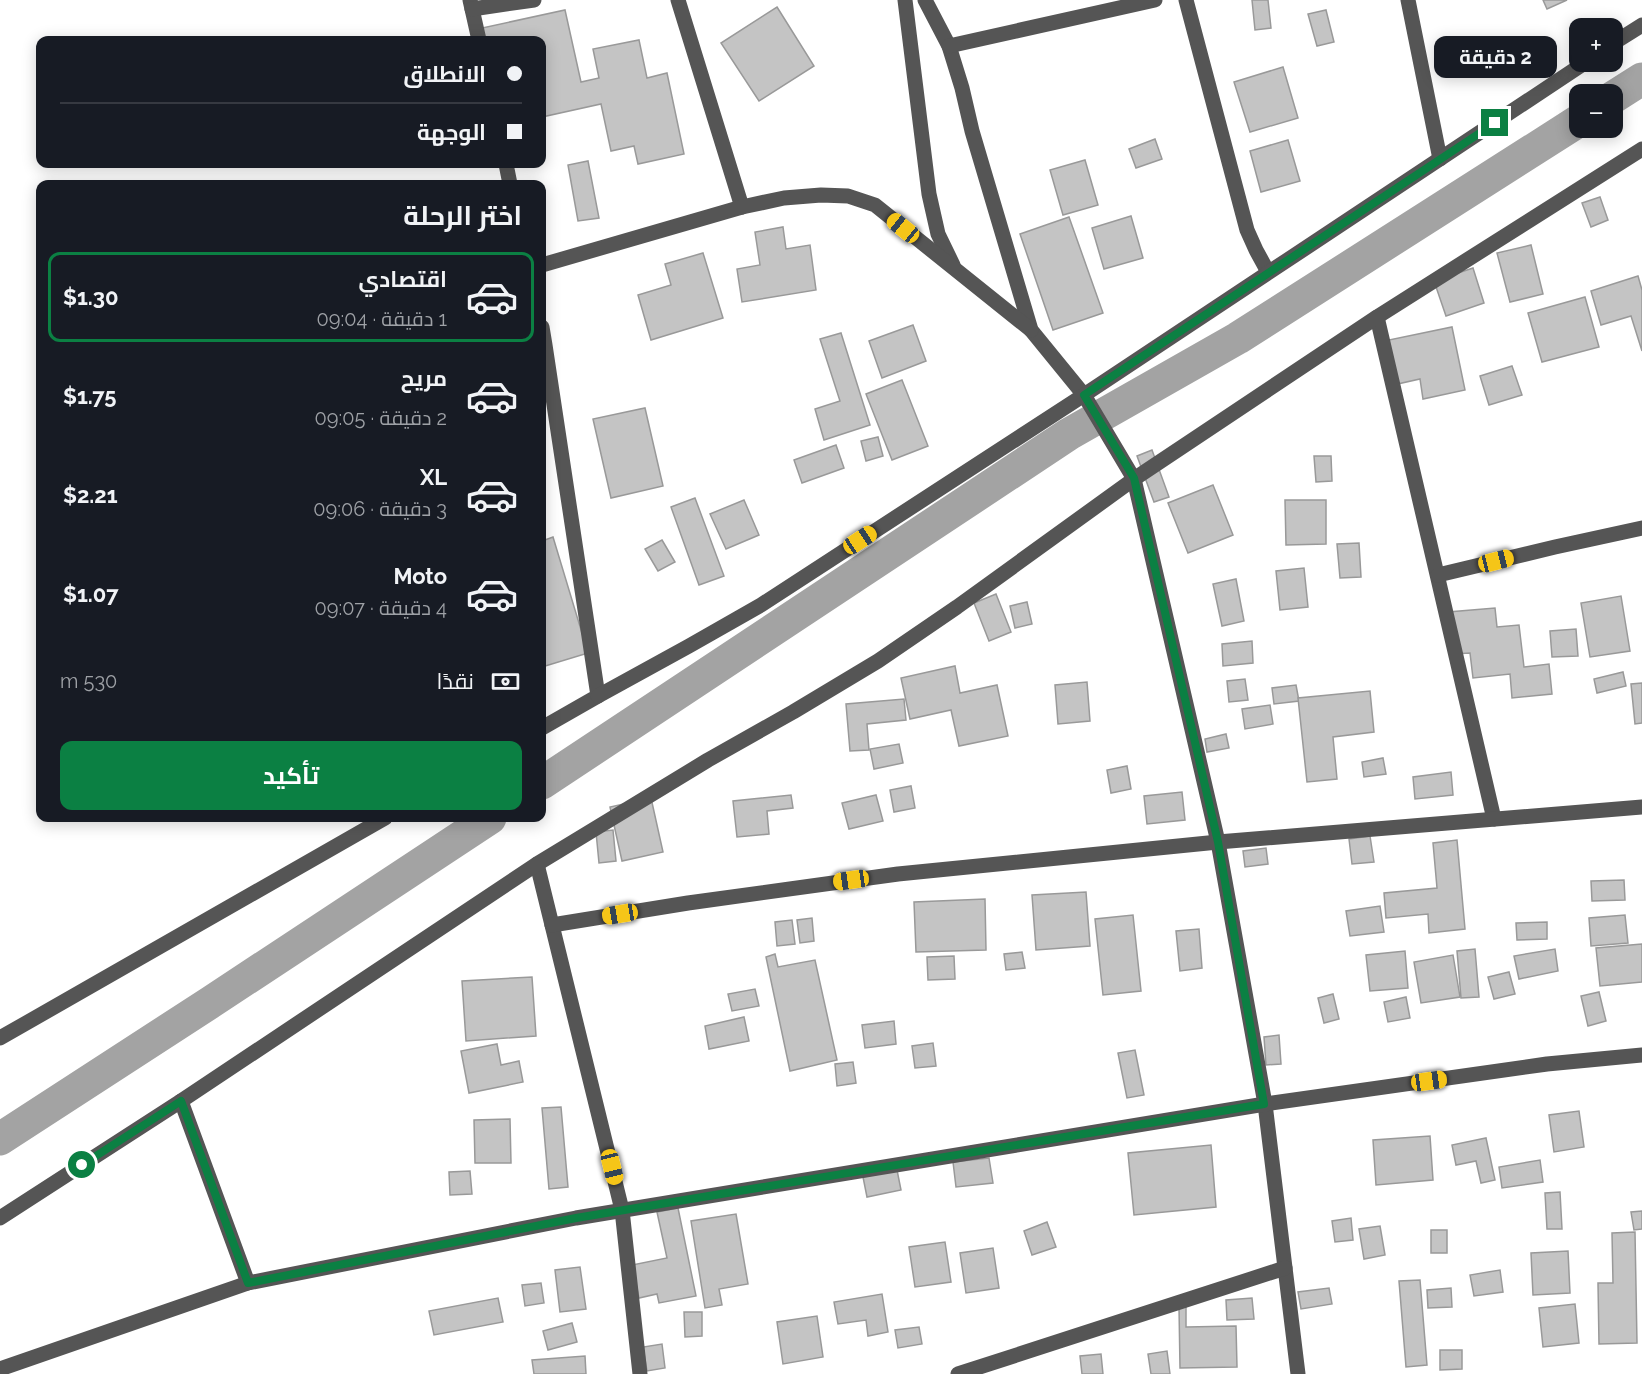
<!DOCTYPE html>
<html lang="ar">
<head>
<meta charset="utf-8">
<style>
  body { margin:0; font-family:Raleway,Cairo,sans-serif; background:#20242c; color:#f1f3f6; direction:rtl; height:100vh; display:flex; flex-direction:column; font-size:22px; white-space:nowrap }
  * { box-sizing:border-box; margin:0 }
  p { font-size:20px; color:#9ea1a6 }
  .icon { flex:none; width:33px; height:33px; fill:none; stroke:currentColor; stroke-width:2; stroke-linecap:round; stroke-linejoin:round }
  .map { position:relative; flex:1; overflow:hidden; direction:ltr }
  .drawer { position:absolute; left:36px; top:180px; width:510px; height:642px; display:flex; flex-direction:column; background:#171b24; border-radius:12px; box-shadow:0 3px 15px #0003; direction:rtl }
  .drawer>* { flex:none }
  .banner { position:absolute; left:36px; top:36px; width:510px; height:132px; border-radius:12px; box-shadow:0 3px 15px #0003; direction:rtl; display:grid; align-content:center; height:132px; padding:0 24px; background:#171b24 }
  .buttons { position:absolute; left:1569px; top:18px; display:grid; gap:12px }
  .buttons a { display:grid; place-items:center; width:54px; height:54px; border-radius:12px; background:#171b24; box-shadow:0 3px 15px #0003; font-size:30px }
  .end { position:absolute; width:27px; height:27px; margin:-14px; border:8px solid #0b8043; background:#fff; box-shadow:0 0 0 3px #fff }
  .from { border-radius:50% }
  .bubble { position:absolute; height:42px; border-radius:12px; background:#171b24; box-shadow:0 3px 15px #0003; font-size:20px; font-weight:700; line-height:42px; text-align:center; direction:rtl }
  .car { position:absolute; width:18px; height:36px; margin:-18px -9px; border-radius:8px; box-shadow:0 0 4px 2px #0007; background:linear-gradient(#f5c518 24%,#345 0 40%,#f5c518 0 76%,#345 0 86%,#f5c518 0) }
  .banner b { display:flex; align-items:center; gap:21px; height:57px; font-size:22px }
  .banner b+b { border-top:2px solid #363941 }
  .banner i { width:15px; height:15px; background:#f1f3f6 }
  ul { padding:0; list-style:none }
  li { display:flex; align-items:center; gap:18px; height:90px; margin:0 12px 9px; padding:0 12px; border:3px solid transparent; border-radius:12px }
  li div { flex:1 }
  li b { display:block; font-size:22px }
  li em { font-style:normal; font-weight:700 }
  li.on { border-color:#0b8043 }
  li>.icon { width:54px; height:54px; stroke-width:1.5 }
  h2 { padding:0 24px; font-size:27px; line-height:72px }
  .pay { display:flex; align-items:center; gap:15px; height:66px; padding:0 24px; font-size:22px }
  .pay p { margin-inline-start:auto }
  .cta { display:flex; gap:12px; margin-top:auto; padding:12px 24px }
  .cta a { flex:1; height:69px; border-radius:12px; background:#0b8043; color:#fff; font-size:24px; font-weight:700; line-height:69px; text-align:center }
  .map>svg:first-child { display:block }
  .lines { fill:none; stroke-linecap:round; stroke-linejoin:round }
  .canal { stroke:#a3a3a3; stroke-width:33 }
  .building { fill:#c4c4c4; stroke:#999; stroke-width:1.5 }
  .minor { stroke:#555; stroke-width:15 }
  .route { stroke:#0b8043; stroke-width:8 }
</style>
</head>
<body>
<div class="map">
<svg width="1642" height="1374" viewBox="0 0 1642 1374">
  <rect width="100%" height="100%" fill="#fff"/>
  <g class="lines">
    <!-- canal -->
    <g class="canal">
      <path d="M1612,98L1642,79"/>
      <path d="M542,783L1069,434L1238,338L1580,120"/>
      <path d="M0,1139L211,1002L490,818"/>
    </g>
  </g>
  <!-- building -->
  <g class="building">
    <path d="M1252,0H1268L1271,28L1255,30Z"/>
    <path d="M1543,0H1567L1547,9Z"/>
    <path d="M777,7L814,66L759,101L721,43Z"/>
    <path d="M565,10L581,82L599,78L593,49L639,40L647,78L667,73L684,154L638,164L634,146L611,151L601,104L542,117V40H485L482,28Z"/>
    <path d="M1326,10L1334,42L1317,46L1308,14Z"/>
    <path d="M1283,67L1298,118L1250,132L1234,82Z"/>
    <path d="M1155,139L1162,159L1136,168L1129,149Z"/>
    <path d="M1288,140L1300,181L1261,192L1250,151Z"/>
    <path d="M1085,160L1098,205L1063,215L1050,170Z"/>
    <path d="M588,161L599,218L578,221L568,165Z"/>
    <path d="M1600,197L1608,220L1591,227L1582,203Z"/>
    <path d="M1131,216L1143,258L1104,269L1092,228Z"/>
    <path d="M1069,217L1103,313L1053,330L1020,234Z"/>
    <path d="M783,227L786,249L810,245L816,290L742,302L737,269L760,265L755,232Z"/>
    <path d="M1531,245L1543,294L1510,302L1497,253Z"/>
    <path d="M703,253L723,318L651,340L638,295L671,285L665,264Z"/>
    <path d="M1473,268L1484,303L1446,316L1434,281Z"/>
    <path d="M1638,276L1642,290V351L1631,316L1601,325L1591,291Z"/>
    <path d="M1585,297L1599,347L1542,362L1528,313Z"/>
    <path d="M913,325L926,361L882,378L869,341Z"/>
    <path d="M1452,327L1465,390L1423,399L1420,379L1393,385L1384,341Z"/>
    <path d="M841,333L870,425L824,440L815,409L840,401L820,339Z"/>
    <path d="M1512,366L1522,395L1489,405L1480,376Z"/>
    <path d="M902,380L928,446L892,460L866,394Z"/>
    <path d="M645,408L663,486L611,498L593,419Z"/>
    <path d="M878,437L883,456L866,461L861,441Z"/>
    <path d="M836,445L844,468L802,483L794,460Z"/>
    <path d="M1152,450L1169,497L1154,502L1137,456Z"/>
    <path d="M1314,456H1331L1332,481L1316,482Z"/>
    <path d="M1213,485L1233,535L1188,553L1168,503Z"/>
    <path d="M695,498L724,576L699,585L671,507Z"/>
    <path d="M744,500L759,535L726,549L710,514Z"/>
    <path d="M1285,500H1326V544L1286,545Z"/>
    <path d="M553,537L588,653L542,667V541Z"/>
    <path d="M662,540L675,562L658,571L645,549Z"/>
    <path d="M1359,543L1361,577L1340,578L1337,544Z"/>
    <path d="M1304,568L1308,607L1280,610L1276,571Z"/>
    <path d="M1236,579L1244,621L1222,626L1213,584Z"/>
    <path d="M996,594L1011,632L989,641L974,603Z"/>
    <path d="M1621,596L1630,651L1590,657L1581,603Z"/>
    <path d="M1027,602L1032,624L1015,628L1010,606Z"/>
    <path d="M1495,608L1497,627L1519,625L1524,667L1549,664L1552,694L1512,698L1510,674L1473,678L1470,653L1453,654L1448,612Z"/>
    <path d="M1576,629L1578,656L1552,657L1550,631Z"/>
    <path d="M1252,641L1253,663L1223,666L1222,644Z"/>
    <path d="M955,666L960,693L997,685L1008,736L959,746L951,710L910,719L901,678Z"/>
    <path d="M1623,672L1626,686L1597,693L1594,679Z"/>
    <path d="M1245,679L1248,700L1229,702L1227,681Z"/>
    <path d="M1087,682L1090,721L1058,724L1055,685Z"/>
    <path d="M1642,683V723L1635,724L1631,684Z"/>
    <path d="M1296,685L1299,701L1274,704L1272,688Z"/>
    <path d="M1370,691L1374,732L1333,737L1337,779L1307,782L1298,698Z"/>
    <path d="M904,699L906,720L867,724L869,750L850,751L846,704Z"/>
    <path d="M1270,705L1273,724L1245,729L1242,709Z"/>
    <path d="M1226,734L1229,748L1207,752L1205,739Z"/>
    <path d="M899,744L903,763L874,769L870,749Z"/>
    <path d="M1383,758L1386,774L1364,777L1362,762Z"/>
    <path d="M1127,766L1131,789L1111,793L1107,770Z"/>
    <path d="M1451,772L1453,795L1415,799L1413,777Z"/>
    <path d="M911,786L915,808L894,812L890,790Z"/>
    <path d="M1182,792L1185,820L1147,824L1144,796Z"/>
    <path d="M791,795L793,808L767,811L769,834L737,837L733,801Z"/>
    <path d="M876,795L883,821L849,829L842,803Z"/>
    <path d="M651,798L663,852L622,861L610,807Z"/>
    <path d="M613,830L616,861L599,863L596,832Z"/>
    <path d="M1370,836L1374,862L1352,864L1349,839Z"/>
    <path d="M1457,840L1465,929L1429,933L1428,914L1386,918L1384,893L1437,888L1433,843Z"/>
    <path d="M1266,848L1268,864L1245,867L1243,851Z"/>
    <path d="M1624,880L1625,900L1592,901L1591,881Z"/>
    <path d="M1086,892L1090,946L1036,950L1032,895Z"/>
    <path d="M985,899L986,950L916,952L914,902Z"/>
    <path d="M1380,906L1384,932L1350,936L1346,911Z"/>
    <path d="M1133,915L1141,991L1103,995L1095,919Z"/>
    <path d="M1625,915L1628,943L1591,946L1589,918Z"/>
    <path d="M812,918L814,941L800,943L797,920Z"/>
    <path d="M792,920L795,944L777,946L775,922Z"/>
    <path d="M1547,922V939L1517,940L1516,923Z"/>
    <path d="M1199,929L1202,968L1180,971L1176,931Z"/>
    <path d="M1642,944V982L1600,986L1596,948Z"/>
    <path d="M1475,949L1479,997L1461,998L1457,951Z"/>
    <path d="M1555,949L1558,971L1519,979L1514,956Z"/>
    <path d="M1405,951L1408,988L1370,991L1366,955Z"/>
    <path d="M1022,952L1025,968L1006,970L1004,954Z"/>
    <path d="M775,954L778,967L815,960L837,1060L790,1071L766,957Z"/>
    <path d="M1453,955L1460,997L1421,1003L1414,962Z"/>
    <path d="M954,956L955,979L928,980L927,957Z"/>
    <path d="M1509,972L1515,994L1494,999L1488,977Z"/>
    <path d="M532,977L536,1036L466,1041L462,981Z"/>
    <path d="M755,989L759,1006L732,1011L728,994Z"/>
    <path d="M1599,992L1606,1021L1588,1026L1581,996Z"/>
    <path d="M1333,994L1339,1019L1324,1023L1318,998Z"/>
    <path d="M1406,997L1410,1018L1388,1022L1384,1002Z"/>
    <path d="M744,1017L749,1041L709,1049L705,1026Z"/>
    <path d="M894,1021L896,1044L865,1048L862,1025Z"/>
    <path d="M1279,1035L1281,1064L1266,1065L1264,1037Z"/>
    <path d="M933,1043L936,1066L915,1068L912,1046Z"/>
    <path d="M497,1044L501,1065L519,1061L523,1082L469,1093L461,1051Z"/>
    <path d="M1135,1050L1144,1095L1127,1098L1118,1053Z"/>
    <path d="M853,1062L856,1083L837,1086L835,1064Z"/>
    <path d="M561,1107L568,1187L549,1189L542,1108Z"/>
    <path d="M1579,1111L1584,1147L1554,1152L1549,1115Z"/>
    <path d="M510,1119L511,1163H475L474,1120Z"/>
    <path d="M1430,1136L1433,1180L1376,1185L1373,1140Z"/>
    <path d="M1486,1138L1495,1180L1481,1183L1476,1161L1456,1165L1452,1145Z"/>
    <path d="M1211,1145L1216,1207L1134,1215L1128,1153Z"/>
    <path d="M989,1158L993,1183L956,1187L953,1162Z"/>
    <path d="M1540,1160L1543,1182L1502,1188L1499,1167Z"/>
    <path d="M897,1170L901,1190L867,1197L863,1177Z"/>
    <path d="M470,1171L472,1194L450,1195L449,1172Z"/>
    <path d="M1560,1192L1562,1229H1547L1545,1193Z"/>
    <path d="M678,1208L696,1296L659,1303L657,1294L639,1298L632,1265L667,1258L657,1212Z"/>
    <path d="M1642,1211V1229L1634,1230L1631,1212Z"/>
    <path d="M736,1214L748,1284L719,1289L722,1305L705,1308L691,1221Z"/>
    <path d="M1351,1218L1353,1240L1335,1242L1332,1221Z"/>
    <path d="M1047,1222L1056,1247L1032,1255L1024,1231Z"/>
    <path d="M1380,1226L1385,1255L1364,1259L1359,1229Z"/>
    <rect x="1431" y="1230" width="16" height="23"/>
    <path d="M1635,1232L1637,1343L1599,1344L1598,1283H1613L1612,1233Z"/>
    <path d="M945,1242L951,1282L915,1287L909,1247Z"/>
    <path d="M993,1248L999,1288L966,1293L960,1253Z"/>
    <path d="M1568,1251L1570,1293L1533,1295L1531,1253Z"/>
    <path d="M580,1267L586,1309L560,1312L555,1270Z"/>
    <path d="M1500,1270L1503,1292L1474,1296L1470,1275Z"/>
    <path d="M1420,1280L1427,1365L1406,1367L1399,1281Z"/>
    <path d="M541,1283L544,1303L525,1306L522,1285Z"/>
    <path d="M1329,1288L1332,1304L1301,1309L1298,1292Z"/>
    <path d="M1451,1288L1452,1307L1428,1308L1427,1290Z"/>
    <path d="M882,1294L888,1332L868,1336L866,1320L838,1324L834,1302Z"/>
    <path d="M498,1298L503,1322L434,1335L429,1311Z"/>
    <path d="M1252,1298L1254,1319L1227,1320L1226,1300Z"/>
    <path d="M1575,1304L1579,1343L1543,1347L1539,1308Z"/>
    <path d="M1179,1307H1186V1327L1236,1326L1237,1367L1180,1368Z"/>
    <path d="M684,1312H702V1336L685,1337Z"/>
    <path d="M817,1316L823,1357L783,1364L777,1322Z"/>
    <path d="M572,1323L577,1342L548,1350L543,1331Z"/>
    <path d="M919,1327L922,1344L898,1348L895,1330Z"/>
    <path d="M662,1344L665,1368L647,1371L643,1347Z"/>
    <path d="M1440,1350H1462V1369L1440,1370Z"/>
    <path d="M1167,1351L1170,1374H1151L1148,1354Z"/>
    <path d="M1101,1354L1103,1374H1082L1080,1356Z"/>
    <path d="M585,1356L586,1374H534L532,1360Z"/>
  </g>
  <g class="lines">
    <!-- minor -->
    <g class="minor">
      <path d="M470,0L479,40"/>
      <path d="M678,0L742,207"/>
      <path d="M905,0L929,194L938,234L953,265"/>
      <path d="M925,0L949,46L962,88L972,131L1031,330L1084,395L1134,479L1218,842L1265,1104L1298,1374"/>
      <path d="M1186,0L1247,230L1256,250L1268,272"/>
      <path d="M1408,0L1440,159"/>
      <path d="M472,9L534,0"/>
      <path d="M1612,44L1642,25"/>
      <path d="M949,46L1155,0"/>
      <path d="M506,164L510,184"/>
      <path d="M542,265L742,207L784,198L821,195L848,196L875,205L1031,330"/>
      <path d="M1377,317L1494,819"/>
      <path d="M542,327L545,345L598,696L542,728"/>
      <path d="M1438,575L1555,547L1642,528"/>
      <path d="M598,696L689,646L761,605L1084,395L1586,62"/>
      <path d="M537,864L622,1210L640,1374"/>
      <path d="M552,925L688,903L898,874L1218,842L1642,807"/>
      <path d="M0,1038L385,818"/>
      <path d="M181,1101L248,1283"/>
      <path d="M0,1218L181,1101L537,864L708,760L793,712L878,661L957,607L1134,479L1377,317L1642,149"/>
      <path d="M0,1369L248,1283L576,1218L1265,1104L1547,1064L1642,1055"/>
      <path d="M958,1374L1285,1268"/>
    </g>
  </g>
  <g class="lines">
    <!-- route -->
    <path class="route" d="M82,1165L181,1101L248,1283L576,1218L1264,1104L1218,842L1134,478L1084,395L1495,123"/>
  </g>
</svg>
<div class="buttons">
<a>+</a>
<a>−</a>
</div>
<i class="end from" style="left:82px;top:1165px"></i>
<i class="end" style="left:1495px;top:123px"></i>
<div class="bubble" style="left:1434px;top:36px;width:123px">2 دقيقة</div>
<i class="car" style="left:903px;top:228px;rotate:309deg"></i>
<i class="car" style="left:860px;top:540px;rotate:57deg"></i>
<i class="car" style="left:1496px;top:561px;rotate:76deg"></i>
<i class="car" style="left:851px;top:880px;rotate:262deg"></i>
<i class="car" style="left:620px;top:914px;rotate:261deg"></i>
<i class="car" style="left:1429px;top:1081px;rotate:82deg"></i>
<i class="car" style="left:612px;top:1167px;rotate:166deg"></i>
<div class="banner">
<b><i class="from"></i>الانطلاق</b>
<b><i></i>الوجهة</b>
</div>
<section class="drawer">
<h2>اختر الرحلة</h2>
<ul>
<li class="on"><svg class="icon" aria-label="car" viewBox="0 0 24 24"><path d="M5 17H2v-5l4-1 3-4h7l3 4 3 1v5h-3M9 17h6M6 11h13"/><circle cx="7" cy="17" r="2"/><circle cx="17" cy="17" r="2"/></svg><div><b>اقتصادي</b><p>1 دقيقة · 09:04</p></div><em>$1.30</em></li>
<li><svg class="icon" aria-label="car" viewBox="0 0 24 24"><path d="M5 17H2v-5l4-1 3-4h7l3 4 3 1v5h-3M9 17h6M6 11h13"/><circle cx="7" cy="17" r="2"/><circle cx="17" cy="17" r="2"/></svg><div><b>مريح</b><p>2 دقيقة · 09:05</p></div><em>$1.75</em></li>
<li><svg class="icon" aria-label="car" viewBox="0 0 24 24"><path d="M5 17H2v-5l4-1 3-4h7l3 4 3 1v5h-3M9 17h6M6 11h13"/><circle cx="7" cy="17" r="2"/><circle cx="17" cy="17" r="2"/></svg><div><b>XL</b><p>3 دقيقة · 09:06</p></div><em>$2.21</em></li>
<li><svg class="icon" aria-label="car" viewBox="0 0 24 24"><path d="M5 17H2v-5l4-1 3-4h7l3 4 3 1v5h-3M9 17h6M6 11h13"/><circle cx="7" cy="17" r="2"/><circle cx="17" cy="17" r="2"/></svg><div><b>Moto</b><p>4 دقيقة · 09:07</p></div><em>$1.07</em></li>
</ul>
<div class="pay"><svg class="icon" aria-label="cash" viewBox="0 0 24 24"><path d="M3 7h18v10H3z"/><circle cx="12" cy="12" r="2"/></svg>نقدًا<p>530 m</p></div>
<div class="cta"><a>تأكيد</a></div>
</section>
</div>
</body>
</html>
